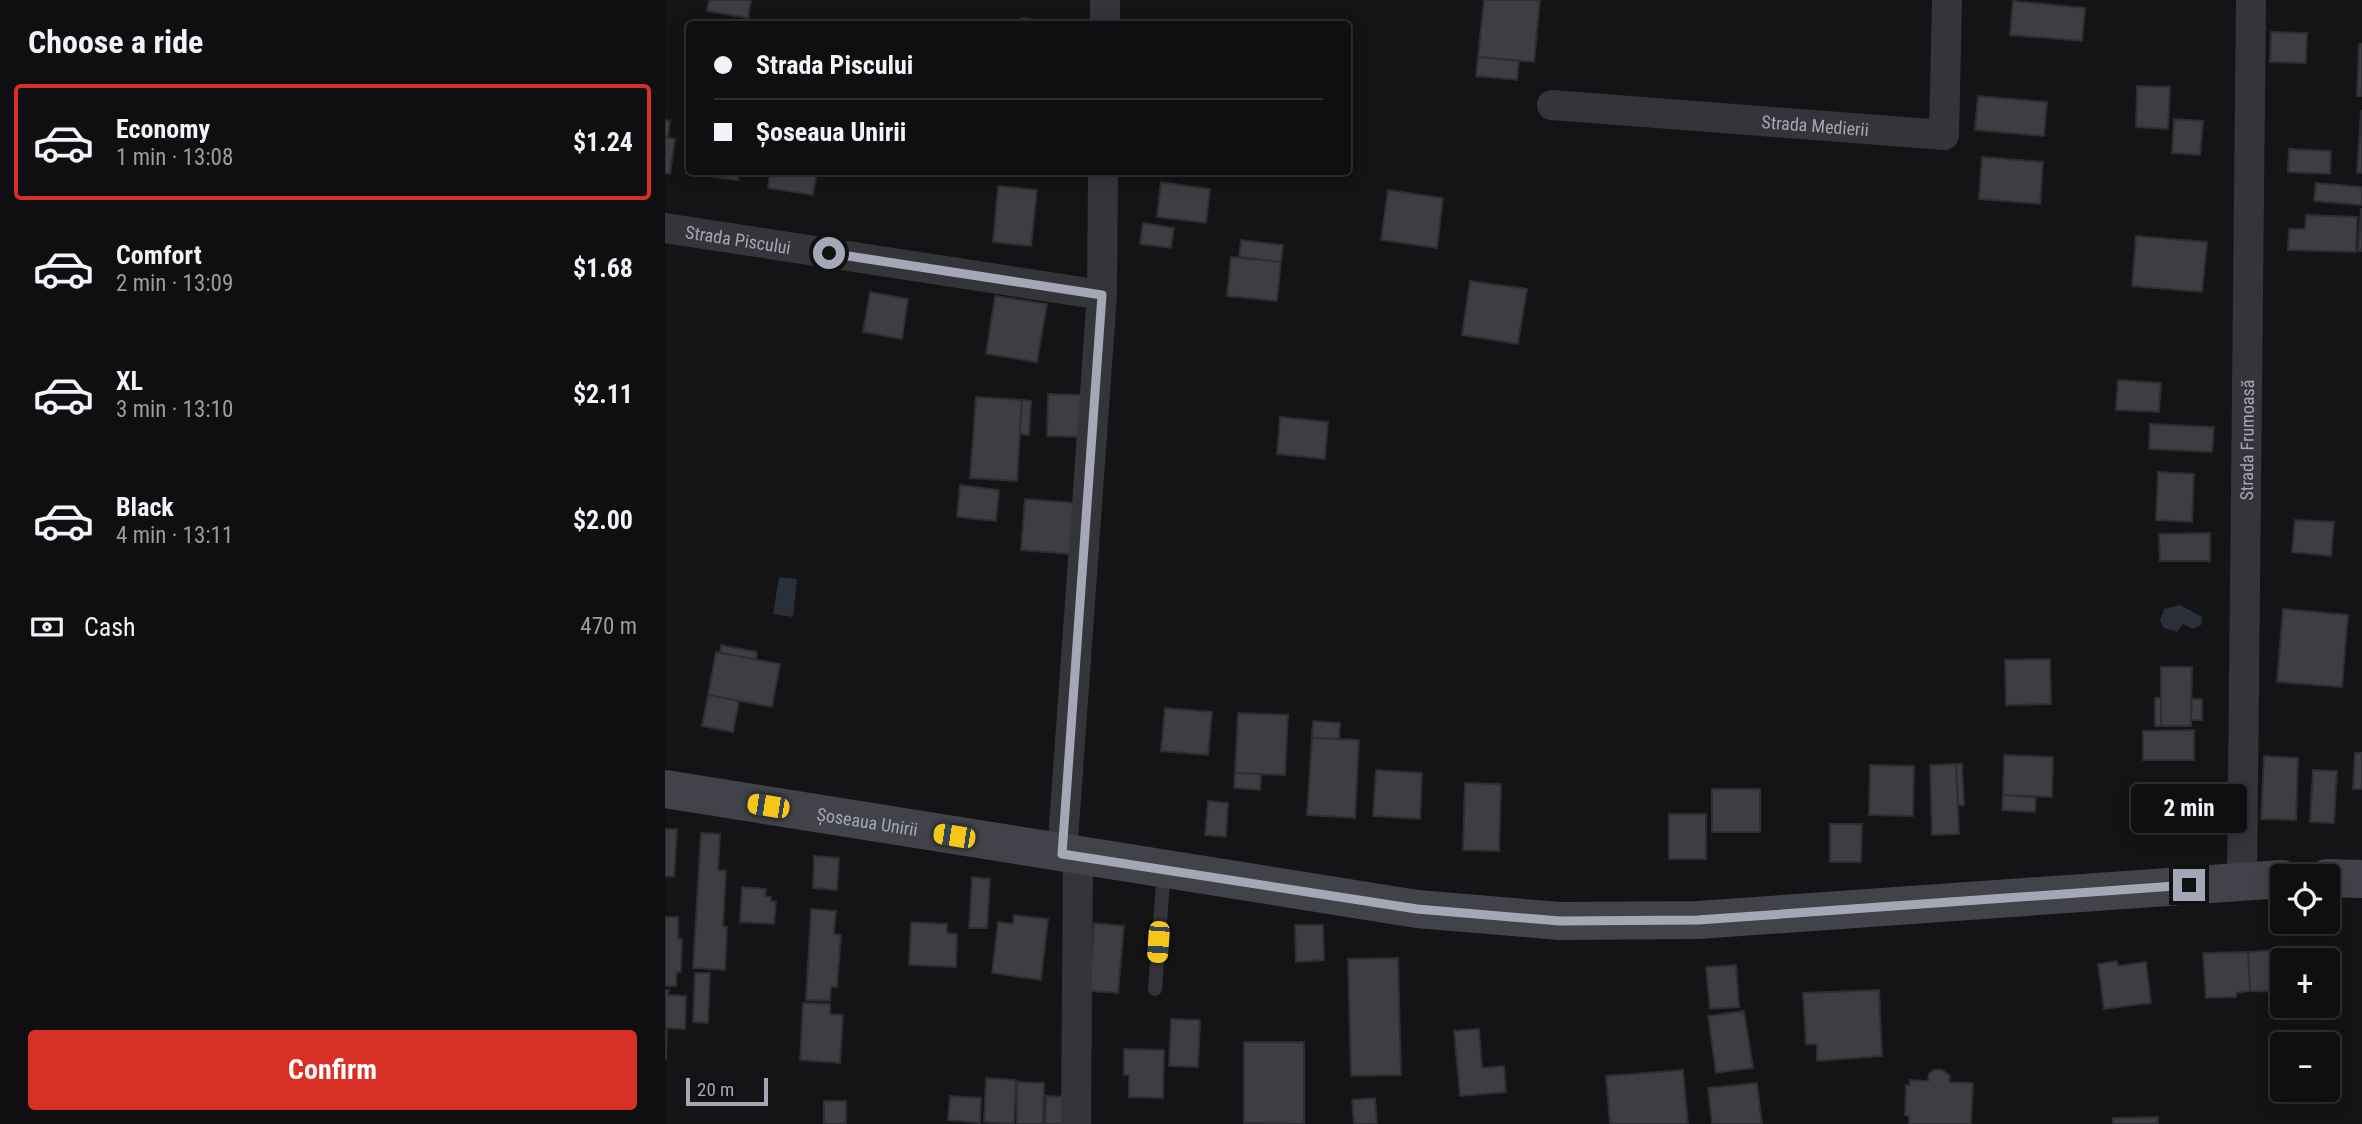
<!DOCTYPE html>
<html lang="en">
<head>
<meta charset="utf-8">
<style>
  body { margin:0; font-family:"Roboto Condensed",sans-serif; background:#181719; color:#f1f3f6; height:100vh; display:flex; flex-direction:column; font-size:26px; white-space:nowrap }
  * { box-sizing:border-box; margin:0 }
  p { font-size:23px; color:#9b9c9f }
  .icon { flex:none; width:38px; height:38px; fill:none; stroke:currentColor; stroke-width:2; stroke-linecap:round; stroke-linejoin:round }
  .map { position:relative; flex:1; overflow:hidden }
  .side { display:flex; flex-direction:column; background:#0f0e10; width:665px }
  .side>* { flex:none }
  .hud { position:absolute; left:21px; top:21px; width:665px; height:154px; border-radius:7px; box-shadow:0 4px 18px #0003,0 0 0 2px #2f2e30; display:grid; align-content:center; height:154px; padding:0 28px; background:#0f0e10 }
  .controls { position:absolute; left:1605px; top:864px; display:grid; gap:14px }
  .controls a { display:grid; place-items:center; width:70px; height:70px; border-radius:7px; background:#0f0e10; box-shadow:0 4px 18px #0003,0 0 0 2px #2f2e30; font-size:35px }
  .scale { position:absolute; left:21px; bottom:18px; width:82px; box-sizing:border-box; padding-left:7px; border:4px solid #a4a7b6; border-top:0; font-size:19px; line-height:24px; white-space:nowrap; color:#a4a7b6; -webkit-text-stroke:5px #0f0e10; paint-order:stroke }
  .end { position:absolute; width:32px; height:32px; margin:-16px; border:9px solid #a4a7b6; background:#111; box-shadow:0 0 0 4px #111 }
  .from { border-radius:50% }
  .bubble { position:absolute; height:49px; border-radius:7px; background:#0f0e10; box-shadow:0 4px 18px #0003,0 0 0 2px #2f2e30; font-size:23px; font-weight:700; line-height:49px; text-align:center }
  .car { position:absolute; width:21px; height:42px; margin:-21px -10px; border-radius:9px; box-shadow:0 0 5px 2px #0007; background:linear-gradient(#f5c518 24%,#345 0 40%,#f5c518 0 76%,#345 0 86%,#f5c518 0) }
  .hud b { display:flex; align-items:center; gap:24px; height:66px; font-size:26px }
  .hud b+b { border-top:2px solid #2f2e30 }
  .hud i { width:18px; height:18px; background:#f1f3f6 }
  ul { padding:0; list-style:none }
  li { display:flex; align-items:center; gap:21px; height:116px; margin:0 14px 10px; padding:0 14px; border:4px solid transparent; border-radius:7px }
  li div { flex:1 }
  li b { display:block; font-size:26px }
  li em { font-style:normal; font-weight:700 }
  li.on { border-color:#d93025 }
  li>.icon { width:63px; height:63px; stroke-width:1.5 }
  h2 { padding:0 28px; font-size:32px; line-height:84px }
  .pay { display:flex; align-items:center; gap:18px; height:77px; padding:0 28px; font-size:26px }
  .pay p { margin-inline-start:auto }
  .action { display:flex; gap:14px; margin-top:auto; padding:14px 28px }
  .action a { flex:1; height:80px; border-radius:7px; background:#d93025; color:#fff; font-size:28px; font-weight:700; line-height:80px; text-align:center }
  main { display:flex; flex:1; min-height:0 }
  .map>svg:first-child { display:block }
  .water { fill:#293039 }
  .building { fill:#3e3d42; stroke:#2e2d31; stroke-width:2 }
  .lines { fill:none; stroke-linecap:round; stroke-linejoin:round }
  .lane { stroke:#34343a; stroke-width:14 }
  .street { stroke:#34343a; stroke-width:30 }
  .secondary { stroke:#42434a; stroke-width:38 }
  .route { stroke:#a4a7b6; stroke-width:9 }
  .labels { text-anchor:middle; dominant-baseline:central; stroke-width:5; stroke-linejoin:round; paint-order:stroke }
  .street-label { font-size:18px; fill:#a4a7b6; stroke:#0f0e10 }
</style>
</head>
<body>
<main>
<section class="side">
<h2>Choose a ride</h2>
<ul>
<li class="on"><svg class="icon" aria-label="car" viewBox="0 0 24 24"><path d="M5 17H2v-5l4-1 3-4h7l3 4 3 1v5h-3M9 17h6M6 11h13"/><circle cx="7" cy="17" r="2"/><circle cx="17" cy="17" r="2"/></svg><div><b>Economy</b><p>1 min · 13:08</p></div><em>$1.24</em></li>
<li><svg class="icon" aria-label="car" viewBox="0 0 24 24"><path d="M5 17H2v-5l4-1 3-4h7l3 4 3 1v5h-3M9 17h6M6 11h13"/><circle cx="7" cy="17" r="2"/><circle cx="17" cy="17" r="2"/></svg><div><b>Comfort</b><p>2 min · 13:09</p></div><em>$1.68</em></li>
<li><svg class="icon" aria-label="car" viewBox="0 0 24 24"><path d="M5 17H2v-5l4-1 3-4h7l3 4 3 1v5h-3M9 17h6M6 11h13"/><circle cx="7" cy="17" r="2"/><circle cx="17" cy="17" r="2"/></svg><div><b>XL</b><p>3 min · 13:10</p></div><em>$2.11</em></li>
<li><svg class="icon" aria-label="car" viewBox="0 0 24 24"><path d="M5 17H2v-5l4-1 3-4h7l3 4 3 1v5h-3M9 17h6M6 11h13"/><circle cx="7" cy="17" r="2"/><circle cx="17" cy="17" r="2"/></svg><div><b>Black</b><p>4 min · 13:11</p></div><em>$2.00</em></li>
</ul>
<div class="pay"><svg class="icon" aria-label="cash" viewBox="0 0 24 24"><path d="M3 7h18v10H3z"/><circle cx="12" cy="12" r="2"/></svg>Cash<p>470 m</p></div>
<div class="action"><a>Confirm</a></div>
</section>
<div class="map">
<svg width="1697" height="1124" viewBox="0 0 1697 1124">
  <rect width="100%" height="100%" fill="#141315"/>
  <!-- water -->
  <g class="water">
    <path d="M114,577L132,579L128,617L108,614Z"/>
    <path d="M1515,605L1537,617L1536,625L1528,629L1518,624L1512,632L1499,628L1495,621L1499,609Z"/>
  </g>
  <!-- building -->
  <g class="building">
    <path d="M44,0H86L83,18L42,11Z"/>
    <path d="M819,0H875L869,62L813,57Z"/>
    <path d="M1348,1L1420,8L1417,41L1345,35Z"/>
    <path d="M356,18L400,24H356Z"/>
    <path d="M1606,32L1642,33L1641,63L1605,62Z"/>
    <path d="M1694,44H1697V96H1692Z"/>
    <path d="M813,57L854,61L852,80L811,76Z"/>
    <path d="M1472,86L1505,87L1503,129L1471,127Z"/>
    <path d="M1313,96L1382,102L1379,136L1310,130Z"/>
    <path d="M1696,111H1697V173H1692Z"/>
    <path d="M1509,119L1538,121L1535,155L1507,153Z"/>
    <path d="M0,120L5,121L3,138L0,137Z"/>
    <path d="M0,137L10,139L5,174L0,173Z"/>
    <path d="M24,147V172H74L73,180L21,173Z"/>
    <path d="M1624,149L1666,151L1665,174L1623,172Z"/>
    <path d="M1317,157L1378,162L1375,204L1314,199Z"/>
    <path d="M105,172H152L148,195L103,188Z"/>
    <path d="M496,182L545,189L541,223L492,217Z"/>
    <path d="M1651,183L1697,187V205L1649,201Z"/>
    <path d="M333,186L372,190L366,246L328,242Z"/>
    <path d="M723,190L778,198L772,248L716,240Z"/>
    <path d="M1696,209H1697V251H1693Z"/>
    <path d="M1641,215L1692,217L1691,252L1623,250L1624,229H1640Z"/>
    <path d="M478,223L509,228L506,248L475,244Z"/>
    <path d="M1471,236L1542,242L1537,292L1467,286Z"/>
    <path d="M576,240L618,245L616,262L574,257Z"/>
    <path d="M566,257L616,262L612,301L562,296Z"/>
    <path d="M805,281L862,289L853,344L797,335Z"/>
    <path d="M205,292L243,299L237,339L198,332Z"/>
    <path d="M330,296L382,304L372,362L321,354Z"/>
    <path d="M1453,380L1496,383L1494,412L1451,410Z"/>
    <path d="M383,394L417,395L416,437L382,436Z"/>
    <path d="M311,397L357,400L352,481L305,478Z"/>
    <path d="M357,400L366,401L364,435L355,434Z"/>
    <path d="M615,417L663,422L660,459L612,454Z"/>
    <path d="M1485,424L1549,427L1547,452L1484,449Z"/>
    <path d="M1493,472L1529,474L1527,522L1491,520Z"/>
    <path d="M295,485L334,490L331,521L292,517Z"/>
    <path d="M360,499L410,503L406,554L356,550Z"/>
    <path d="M1630,520L1669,522L1666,556L1627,552Z"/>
    <path d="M1545,533V561H1495L1494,534Z"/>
    <path d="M1618,609L1683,615L1677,687L1612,682Z"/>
    <path d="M56,645L92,652L91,660L55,653Z"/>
    <path d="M51,652L115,664L107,707L43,695Z"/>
    <path d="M1385,659L1386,704L1341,705L1340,660Z"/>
    <path d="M1496,667H1527L1526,726H1496Z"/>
    <path d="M43,695L74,701L68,732L37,726Z"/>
    <rect x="1490" y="698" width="6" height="28"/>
    <path d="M1527,699H1537V720H1526Z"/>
    <path d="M500,708L547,712L543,755L496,751Z"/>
    <path d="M573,713L623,715L620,775L570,773Z"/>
    <path d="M648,721L675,723L674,739L647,738Z"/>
    <path d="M1529,730V760H1478V731Z"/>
    <path d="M647,738L694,740L690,818L642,815Z"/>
    <path d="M1690,753H1697V789H1688Z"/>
    <path d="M1339,755L1388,757L1387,797L1338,795Z"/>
    <path d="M1599,756L1633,758L1631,820L1596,819Z"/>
    <path d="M1291,764H1297L1299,805H1293Z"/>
    <path d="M1291,764L1294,834L1267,835L1265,765Z"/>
    <path d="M1205,765L1249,766L1248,816L1204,815Z"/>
    <path d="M711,770L757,773L755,819L708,816Z"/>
    <path d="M1648,770L1672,771L1669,823L1645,822Z"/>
    <path d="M570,773L596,774L595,790L569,788Z"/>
    <path d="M800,783L836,784L834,851L798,850Z"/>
    <rect x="1047" y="789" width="48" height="43"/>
    <path d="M1338,795L1371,797L1370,812L1337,810Z"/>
    <path d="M543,801L563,803L561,837L540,835Z"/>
    <rect x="1004" y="814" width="37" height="45"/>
    <path d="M1165,824H1197L1196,862H1165Z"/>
    <path d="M0,829H12L9,877L0,876Z"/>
    <path d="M36,833L55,834L53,870L61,871L58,926L62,927L60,970L28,968Z"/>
    <path d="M149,856L174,858L172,890L148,888Z"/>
    <path d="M307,877L325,879L322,928H304Z"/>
    <path d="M77,887L101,889L100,896L106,897V901L111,902L109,924L75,922Z"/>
    <path d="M146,909L171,911L169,934L176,935L172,987H166L165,1001L141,1000Z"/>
    <path d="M349,915L383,919L376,980L327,973L333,922L348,924Z"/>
    <path d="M0,917H13V939H17L16,972H12L11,986H0Z"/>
    <path d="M246,922L282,924V933L292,934L291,967L244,965Z"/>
    <path d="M429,923L459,926L453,993L424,991Z"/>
    <path d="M630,925H658L659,960L631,962Z"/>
    <path d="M1627,949V961H1617V992L1585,991L1583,952Z"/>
    <path d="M1583,952L1585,991L1571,993V997L1541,998L1538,953Z"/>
    <path d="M733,958L736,1075L686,1076L683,959Z"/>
    <path d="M1452,961L1453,966L1481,962L1486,1003L1439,1009L1433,964Z"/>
    <path d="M1071,965L1074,1007L1045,1009L1041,967Z"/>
    <path d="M30,973H45L43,1023L28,1022Z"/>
    <path d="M0,990H4L3,995L21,996L20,1029L2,1028L1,1060Z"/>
    <path d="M1214,990L1217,1056L1152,1061V1044H1141L1138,993Z"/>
    <path d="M138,1003L165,1004V1014L178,1015L175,1063L135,1060Z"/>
    <path d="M1079,1011L1088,1068L1051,1073L1043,1016Z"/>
    <path d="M506,1019L535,1020L533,1067L504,1066Z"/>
    <path d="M814,1029L817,1068L839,1066L841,1092L795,1096L789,1031Z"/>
    <path d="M579,1042H639V1124L579,1123Z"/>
    <path d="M459,1049L499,1050L498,1098L464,1097V1075H459Z"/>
    <path d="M1018,1070L1023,1124H945L941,1076Z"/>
    <path d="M1268,1070H1277L1285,1076L1284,1082L1308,1083L1306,1124H1244V1116L1240,1115L1241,1085H1245V1080L1263,1081L1264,1074Z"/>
    <path d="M321,1078L351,1080L349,1124L319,1122Z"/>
    <path d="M352,1082L379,1083L378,1124H352Z"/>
    <path d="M1092,1083L1097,1124H1047L1043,1088Z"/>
    <path d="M285,1096L316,1098L315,1123L283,1120Z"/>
    <path d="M381,1096L404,1097L403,1124H380Z"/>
    <path d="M710,1098L712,1124H689L687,1100Z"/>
    <rect x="159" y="1101" width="22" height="23"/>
    <path d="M1493,1117V1124H1448V1118Z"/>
  </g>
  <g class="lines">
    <!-- lane -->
    <path class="lane" d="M490,989L499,870"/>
    <!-- street -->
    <g class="street">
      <path d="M440,24V0"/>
      <path id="s1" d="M887,105L1279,135L1282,0"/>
      <path id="s2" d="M0,228L437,295"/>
      <path d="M397,854L437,295L438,172"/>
      <path id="s3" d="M1577,881L1586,0"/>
      <path d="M411,1124L413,856"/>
    </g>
    <!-- secondary -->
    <g class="secondary">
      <path id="s4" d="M0,789L752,909L895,921L1033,920L1617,879"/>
      <path d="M1662,878L1697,879"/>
    </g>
  </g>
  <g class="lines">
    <!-- route -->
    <path class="route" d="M164,253L437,295L397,854L752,909L895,921L1033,920L1524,885"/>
  </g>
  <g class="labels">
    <!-- street labels -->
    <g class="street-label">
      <text stroke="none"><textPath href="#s1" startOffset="264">Strada Medierii</textPath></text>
      <text stroke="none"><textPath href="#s2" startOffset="74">Strada Piscului</textPath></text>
      <text stroke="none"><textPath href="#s3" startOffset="441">Strada Frumoasă</textPath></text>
      <text stroke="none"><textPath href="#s4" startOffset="205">Șoseaua Unirii</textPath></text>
    </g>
  </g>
</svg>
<div class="controls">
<a><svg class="icon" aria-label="locate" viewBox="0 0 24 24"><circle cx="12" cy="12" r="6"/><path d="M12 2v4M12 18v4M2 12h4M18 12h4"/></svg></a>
<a>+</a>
<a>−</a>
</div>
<div class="scale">20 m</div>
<i class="end from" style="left:164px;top:253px"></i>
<i class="end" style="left:1524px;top:885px"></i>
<div class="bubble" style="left:1466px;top:784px;width:116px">2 min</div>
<i class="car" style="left:103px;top:806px;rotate:279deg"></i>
<i class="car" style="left:289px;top:836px;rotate:279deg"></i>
<i class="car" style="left:493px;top:942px;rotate:184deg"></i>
<div class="hud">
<b><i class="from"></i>Strada Piscului</b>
<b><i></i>Șoseaua Unirii</b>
</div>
</div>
</main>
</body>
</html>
